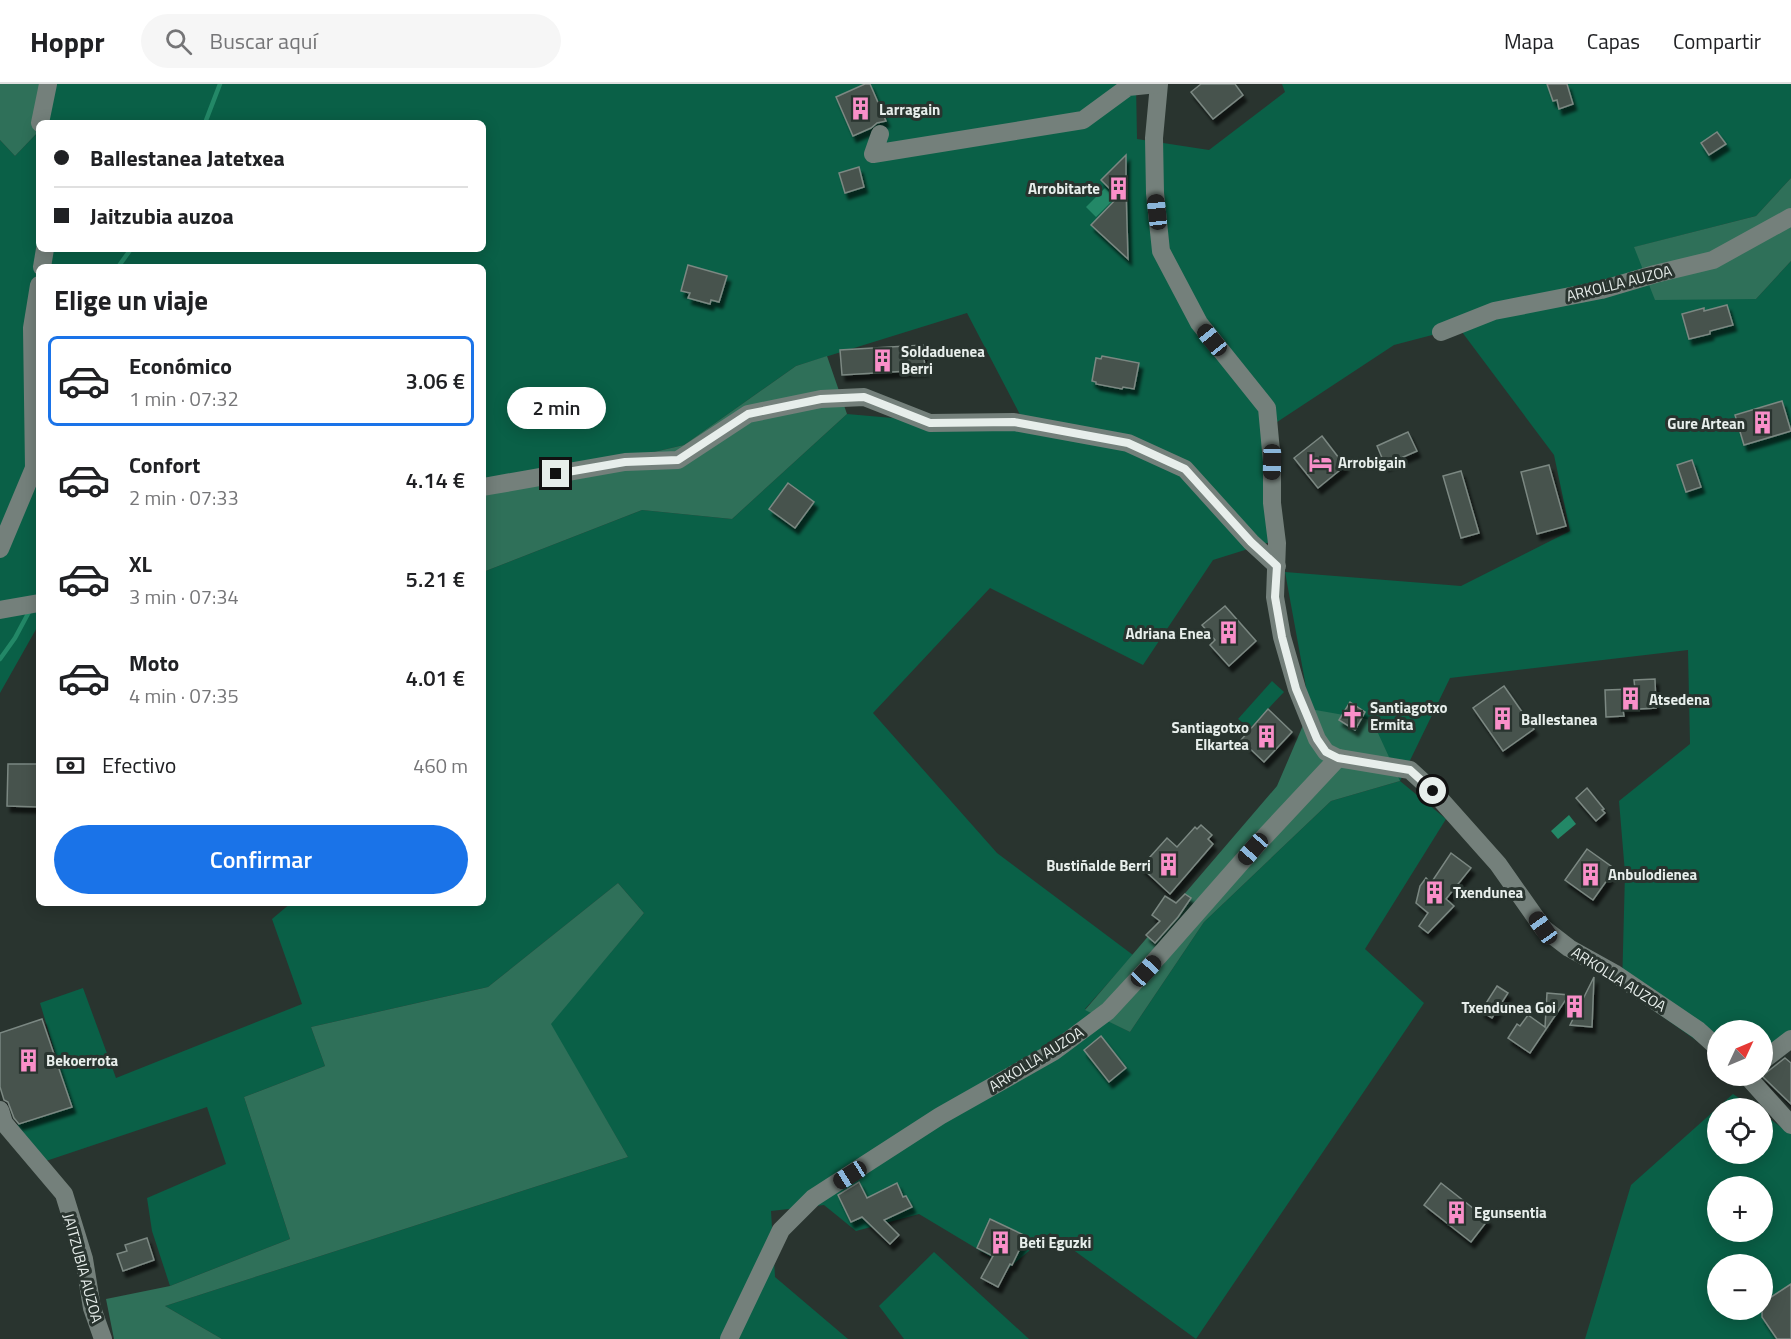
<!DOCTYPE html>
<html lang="es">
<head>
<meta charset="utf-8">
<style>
  body { margin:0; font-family:"Titillium Web",sans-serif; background:#f6f6f6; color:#202124; height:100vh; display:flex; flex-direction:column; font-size:22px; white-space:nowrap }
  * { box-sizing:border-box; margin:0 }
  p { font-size:20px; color:#757577 }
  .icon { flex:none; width:33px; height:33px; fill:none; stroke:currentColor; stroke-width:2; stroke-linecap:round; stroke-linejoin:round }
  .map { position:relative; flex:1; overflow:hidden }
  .drawer { position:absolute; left:36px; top:180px; width:450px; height:642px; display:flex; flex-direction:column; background:#fff; border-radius:9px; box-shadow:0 3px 15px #0003 }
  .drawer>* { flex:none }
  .hud { position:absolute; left:36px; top:36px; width:450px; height:132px; border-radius:9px; box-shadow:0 3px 15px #0003; display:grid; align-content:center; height:132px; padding:0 18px; background:#fff }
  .needle { width:39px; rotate:46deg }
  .buttons { position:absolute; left:1707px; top:936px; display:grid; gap:12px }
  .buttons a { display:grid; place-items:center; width:66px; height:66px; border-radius:50%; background:#fff; box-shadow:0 3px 15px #0003; font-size:30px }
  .end { position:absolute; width:27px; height:27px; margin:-14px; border:8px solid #e7eeeb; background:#111; box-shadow:0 0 0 3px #111 }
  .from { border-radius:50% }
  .bubble { position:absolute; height:42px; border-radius:21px; background:#fff; box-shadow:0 3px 15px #0003; font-size:20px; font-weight:600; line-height:42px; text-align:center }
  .car { position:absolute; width:18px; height:36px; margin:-18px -9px; border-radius:8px; box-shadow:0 0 4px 2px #0007; background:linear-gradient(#222 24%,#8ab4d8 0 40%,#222 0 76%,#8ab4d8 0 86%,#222 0) }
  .hud b { display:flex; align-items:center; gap:21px; height:57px; font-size:22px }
  .hud b+b { border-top:2px solid #e0e0e0 }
  .hud i { width:15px; height:15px; background:#202124 }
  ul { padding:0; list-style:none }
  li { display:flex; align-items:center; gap:18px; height:90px; margin:0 12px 9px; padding:0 6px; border:3px solid transparent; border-radius:9px }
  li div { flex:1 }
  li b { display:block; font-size:22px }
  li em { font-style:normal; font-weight:600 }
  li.selected { border-color:#1a73e8 }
  li>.icon { width:54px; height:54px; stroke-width:1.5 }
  h2 { padding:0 18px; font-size:27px; line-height:72px }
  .pay { display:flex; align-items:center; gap:15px; height:66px; padding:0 18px; font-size:22px }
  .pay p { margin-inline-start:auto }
  .button { display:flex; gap:12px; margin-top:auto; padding:12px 18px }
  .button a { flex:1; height:69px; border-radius:36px; background:#1a73e8; color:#fff; font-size:24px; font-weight:600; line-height:69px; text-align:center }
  header { display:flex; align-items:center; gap:36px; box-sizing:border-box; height:84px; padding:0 30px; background:#fff; border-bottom:2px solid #e0e0e0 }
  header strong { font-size:28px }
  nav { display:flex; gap:33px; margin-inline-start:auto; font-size:21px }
  .search { width:420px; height:54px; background:#f6f6f6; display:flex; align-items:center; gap:15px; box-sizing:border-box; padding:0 21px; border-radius:33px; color:#757577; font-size:22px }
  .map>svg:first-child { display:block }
  .green { fill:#0a6047; fill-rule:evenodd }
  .forest { fill:#2f7059 }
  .water { fill:#238867 }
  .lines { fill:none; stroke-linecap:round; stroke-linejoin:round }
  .stream { stroke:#238867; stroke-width:4.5 }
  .building { fill:#47524d; stroke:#7b8882; stroke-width:1.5; filter:url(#shadow) }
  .minor { stroke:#74807b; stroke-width:18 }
  .route { stroke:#e7eeeb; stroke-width:8 }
  .labels { text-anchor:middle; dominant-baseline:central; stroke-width:6; stroke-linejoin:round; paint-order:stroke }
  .poi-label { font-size:15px; font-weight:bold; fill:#e7eeeb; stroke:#29342f; text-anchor:start }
  .street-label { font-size:15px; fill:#e7eeeb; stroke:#29342f }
</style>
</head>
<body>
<header>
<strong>Hoppr</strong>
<div class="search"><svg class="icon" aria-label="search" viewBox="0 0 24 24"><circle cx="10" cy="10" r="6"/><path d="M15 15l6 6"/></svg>Buscar aquí</div>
<nav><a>Mapa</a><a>Capas</a><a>Compartir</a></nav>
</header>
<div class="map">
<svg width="1791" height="1255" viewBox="0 0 1791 1255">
  <defs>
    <filter id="shadow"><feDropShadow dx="3.5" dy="6" stdDeviation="1.5" flood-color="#0009"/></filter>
  </defs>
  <rect width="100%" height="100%" fill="#29342f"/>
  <!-- green -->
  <g class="green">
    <path d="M50,0H1136L1137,55L1209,66L1285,8L1282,0H1791V94L1756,132L1635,163L1756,215L1791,177V958L1763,980L1762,946H1718L1717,971L1622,904L1625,789L1619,717L1690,660L1688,566L1450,594L1400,697L1446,735L1365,865L1424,919L1196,1255L1050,1149L1009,1184L919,1130L856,1147L824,1121L771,1127L775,1193L848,1255H222L165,1222L628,1073L550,940L644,829L618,799L488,903L311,943L325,982L244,1013L290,1155L170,1202L152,1147L147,1114L226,1080L207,1023L43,1078L13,1042L71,1022L40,919L83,904L116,994L302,920L272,835L291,819H483V488L642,426L732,435L847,330L1028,346L967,229L796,282L684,361L483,408V183H39V540L0,609V56L15,72L39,47V165H483V39H45ZM1459,244L1554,371L1570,447L1461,502L1285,488L1310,625L1400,697L1331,717L1204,838L1130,948L1085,925L1133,871L997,769L873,629L990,504L1143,581L1213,476L1274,457L1271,342L1394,261Z"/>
    <path d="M1272,597L1284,608L1250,644L1238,635Z"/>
    <path d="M1733,1010L1754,1024H1718V1070H1762L1763,1030L1791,1050V1255H1585L1631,1101ZM1718,1102H1762V1148H1718ZM1718,1180H1762V1226H1718Z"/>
    <path d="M934,1168L1029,1255H904L879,1222Z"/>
  </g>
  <!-- forest -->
  <g class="forest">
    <path d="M0,0H50L39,47L15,72L0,56Z"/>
    <path d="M1791,94V177L1756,215L1655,216L1634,163L1756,132Z"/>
    <path d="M827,272L847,330L732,435L642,426L483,488V408L684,361L796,282Z"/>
    <path d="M1310,625L1372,636L1400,697L1331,717L1204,838L1130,948L1085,926L1277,702Z"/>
    <path d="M618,799L644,829L551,940L628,1073L165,1222L222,1255H114L106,1215L170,1202L290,1155L244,1013L325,982L311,943L488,903Z"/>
  </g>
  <!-- water -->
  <g class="water">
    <path d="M1105,104L1115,114L1096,133L1086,123Z"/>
    <path d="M1569,731L1576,740L1558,755L1551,747Z"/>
  </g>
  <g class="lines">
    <!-- stream -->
    <g class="stream">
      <path d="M205,39L220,0"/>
      <path d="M118,183L131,165"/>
      <path d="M0,575L15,554L30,526"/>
    </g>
  </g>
  <!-- building -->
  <g class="building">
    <path d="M865,0H870L886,37L877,39L871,44L853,52L836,13Z"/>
    <path d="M1201,0H1235L1243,11L1213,35L1191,8Z"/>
    <path d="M1547,0H1567L1573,20L1559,25L1557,16L1553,17Z"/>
    <path d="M1717,48L1726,60L1709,71L1701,59Z"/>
    <path d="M1126,71V104L1128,175L1091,141L1118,113L1101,96Z"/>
    <path d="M859,83L864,103L845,109L839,89Z"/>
    <path d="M688,181L727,192L719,218L711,216L710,220L688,214L690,209L681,207Z"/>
    <path d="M1727,221L1733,241L1710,247V250L1689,255L1682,230L1704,224V227Z"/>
    <path d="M923,261L925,286L842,291L840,266Z"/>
    <path d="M1102,272L1139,279L1134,305L1123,303L1122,305L1096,300V298L1092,297L1096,274L1101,275Z"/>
    <path d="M1782,317L1791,347L1744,361L1735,331Z"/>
    <path d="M1408,348L1417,367L1385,381L1377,362Z"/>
    <path d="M1322,352L1345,382L1318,404L1294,374Z"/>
    <path d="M1692,376L1701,403L1686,408L1677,381Z"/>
    <path d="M1549,381L1566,442L1537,450L1521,388Z"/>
    <path d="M1461,387L1479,449L1461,454L1443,392Z"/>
    <path d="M788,399L814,418L795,444L769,425Z"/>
    <path d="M1225,522L1256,557L1229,582L1210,561L1215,556L1202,541Z"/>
    <path d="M1655,595L1656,624L1623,626L1624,632L1606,633L1605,606L1635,605L1634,596Z"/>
    <path d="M1504,602L1534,645L1503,667L1473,624Z"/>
    <path d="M1350,618L1365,628L1355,646L1339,636Z"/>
    <path d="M1268,625L1292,648L1264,678L1241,656Z"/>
    <path d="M8,680H39V723L7,722Z"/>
    <path d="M1587,704L1604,725L1602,726L1605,729L1596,737L1576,714Z"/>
    <path d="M1201,741L1212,751L1208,755L1213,760L1170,810L1141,783L1167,754L1177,763L1195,743L1197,745Z"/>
    <path d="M1587,765L1615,785L1593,816L1565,796Z"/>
    <path d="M1451,769L1471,784L1446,815L1454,822L1428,849L1419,842L1428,829L1416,819L1420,802L1426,794L1431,799Z"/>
    <path d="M1185,810L1191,814L1178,833L1155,859L1146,851L1160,837L1152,831L1165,812L1176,819Z"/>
    <path d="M1594,893L1592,943L1570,941Z"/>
    <path d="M1497,902L1508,909L1492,934L1481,927Z"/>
    <path d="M1547,909L1569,911L1530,969L1508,954L1517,940L1520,942L1528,931L1545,943Z"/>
    <path d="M42,935L72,1023L19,1040L14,1034L8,1018L4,1016L0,1003V949Z"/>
    <path d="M1101,952L1126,984L1109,998L1084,966Z"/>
    <path d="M1785,974L1791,979V1020L1762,992Z"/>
    <path d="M859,1098L867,1114L897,1099L903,1113L906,1112L912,1123L884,1136L899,1151L890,1160L862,1133L851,1138L838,1111Z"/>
    <path d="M1441,1099L1488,1136L1471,1158L1424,1121Z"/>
    <path d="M990,1135L1026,1152L1012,1181L1010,1180L998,1203L981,1194L993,1172L977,1164Z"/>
    <path d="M147,1154L154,1176L123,1187L117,1170L127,1167L125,1161Z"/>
    <path d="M1791,1200V1255H1777L1762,1233V1219Z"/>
  </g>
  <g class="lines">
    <!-- minor -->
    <g class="minor">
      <path d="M1159,0L1154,54L1155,109L1161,167L1199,239L1267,324L1272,378V419L1277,459L1275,513L1282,553L1297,605L1317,655L1326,668L1338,674L1410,686L1433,707L1498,780L1543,844L1569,864L1614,889L1698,946L1718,964"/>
      <path d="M40,39L48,0"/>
      <path d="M880,50L873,70L1083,36L1128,3L1157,0"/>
      <path d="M42,183L45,165"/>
      <path d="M1441,248L1494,227L1601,206L1655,190L1713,176L1791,133"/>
      <path d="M483,403L625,378L678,376L748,330L821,315L864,313L930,339L1014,338L1128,359L1185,385L1251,458L1277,482"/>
      <path d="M0,465L34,384L32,244L39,201"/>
      <path d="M0,526L39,519"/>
      <path d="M1762,977L1791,955"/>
      <path d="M1747,992L1791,1041"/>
      <path d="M0,1026L4,1039L64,1110L84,1175L92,1224L103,1255"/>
      <path d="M729,1255L781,1146L813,1114L940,1032L1053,968L1108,927L1158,873L1253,765L1338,674"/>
    </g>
  </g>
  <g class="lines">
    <!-- route -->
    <path class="route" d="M556,390L625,378L678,376L748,330L821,315L864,313L930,339L1014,338L1128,359L1185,385L1251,458L1277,482L1275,513L1282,553L1296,605L1317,655L1326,668L1338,674L1410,686L1433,707"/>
  </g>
  <!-- icons -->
  <defs>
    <symbol id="building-bare" viewBox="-9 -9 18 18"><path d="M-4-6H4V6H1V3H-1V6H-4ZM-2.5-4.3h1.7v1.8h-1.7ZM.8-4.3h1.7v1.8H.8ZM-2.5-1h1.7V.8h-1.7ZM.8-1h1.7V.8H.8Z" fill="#f98fc9" stroke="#29342f" stroke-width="2.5" paint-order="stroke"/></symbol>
    <symbol id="hotel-bare" viewBox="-9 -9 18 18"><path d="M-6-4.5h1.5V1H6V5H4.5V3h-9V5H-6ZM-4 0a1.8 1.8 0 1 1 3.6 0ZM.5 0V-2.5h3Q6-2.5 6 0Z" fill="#f98fc9" stroke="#29342f" stroke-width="2.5" paint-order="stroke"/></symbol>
    <symbol id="church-bare" viewBox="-9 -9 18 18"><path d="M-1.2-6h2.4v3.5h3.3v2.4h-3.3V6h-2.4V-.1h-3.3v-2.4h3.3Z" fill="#f98fc9" stroke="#29342f" stroke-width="2.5" paint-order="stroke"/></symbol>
  </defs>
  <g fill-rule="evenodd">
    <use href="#building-bare" x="844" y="8" width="33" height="33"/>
    <use href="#building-bare" x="1102" y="88" width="33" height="33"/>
    <use href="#building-bare" x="866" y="260" width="33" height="33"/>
    <use href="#building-bare" x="1746" y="322" width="33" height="33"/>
    <use href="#hotel-bare" x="1304" y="362" width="33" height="33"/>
    <use href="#building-bare" x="1212" y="532" width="33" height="33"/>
    <use href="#building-bare" x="1614" y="598" width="33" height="33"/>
    <use href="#church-bare" x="1336" y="616" width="33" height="33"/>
    <use href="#building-bare" x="1486" y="618" width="33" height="33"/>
    <use href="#building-bare" x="1250" y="636" width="33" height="33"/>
    <use href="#building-bare" x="1152" y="764" width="33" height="33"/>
    <use href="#building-bare" x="1574" y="774" width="33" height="33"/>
    <use href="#building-bare" x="1418" y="792" width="33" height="33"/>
    <use href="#building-bare" x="1558" y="906" width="33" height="33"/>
    <use href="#building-bare" x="12" y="960" width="33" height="33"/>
    <use href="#building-bare" x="1440" y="1112" width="33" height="33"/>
    <use href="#building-bare" x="984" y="1142" width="33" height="33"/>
  </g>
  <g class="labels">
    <!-- poi labels -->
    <g class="poi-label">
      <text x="879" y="25">Larragain</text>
      <text x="1100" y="104" text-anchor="end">Arrobitarte</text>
      <text x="901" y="267">Soldaduenea<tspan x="901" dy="17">Berri</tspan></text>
      <text x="1745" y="339" text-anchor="end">Gure Artean</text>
      <text x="1338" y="378">Arrobigain</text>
      <text x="1211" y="549" text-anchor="end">Adriana Enea</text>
      <text x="1649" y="615">Atsedena</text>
      <text x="1370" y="623">Santiagotxo<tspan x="1370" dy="17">Ermita</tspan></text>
      <text x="1521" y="635">Ballestanea</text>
      <text x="1249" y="643" text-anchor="end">Santiagotxo<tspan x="1249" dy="17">Elkartea</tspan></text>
      <text x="1151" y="781" text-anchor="end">Bustiñalde Berri</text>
      <text x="1608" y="790">Anbulodienea</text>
      <text x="1453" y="808">Txendunea</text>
      <text x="1556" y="923" text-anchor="end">Txendunea Goi</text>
      <text x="46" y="976">Bekoerrota</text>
      <text x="1474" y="1128">Egunsentia</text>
      <text x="1019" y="1158">Beti Eguzki</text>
    </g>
    <!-- street labels -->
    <g class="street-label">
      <text transform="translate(1619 199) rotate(-14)">ARKOLLA AUZOA</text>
      <text transform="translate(1619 895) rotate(32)">ARKOLLA AUZOA</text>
      <text transform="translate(1036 975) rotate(-32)">ARKOLLA AUZOA</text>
      <text transform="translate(83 1184) rotate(75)">JAITZUBIA AUZOA</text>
    </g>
  </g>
</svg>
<div class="buttons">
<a><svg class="needle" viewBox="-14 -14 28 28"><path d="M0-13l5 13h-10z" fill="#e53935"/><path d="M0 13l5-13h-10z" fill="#757577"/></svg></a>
<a><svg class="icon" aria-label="locate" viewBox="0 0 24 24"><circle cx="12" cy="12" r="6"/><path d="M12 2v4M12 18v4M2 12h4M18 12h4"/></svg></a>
<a>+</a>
<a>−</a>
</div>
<i class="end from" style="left:1433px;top:707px"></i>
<i class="end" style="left:556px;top:390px"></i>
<div class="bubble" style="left:507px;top:303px;width:99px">2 min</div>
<i class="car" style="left:1157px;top:128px;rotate:354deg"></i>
<i class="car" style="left:1212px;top:256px;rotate:321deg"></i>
<i class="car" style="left:1272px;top:378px;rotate:181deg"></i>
<i class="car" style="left:1253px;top:765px;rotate:221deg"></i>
<i class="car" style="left:1543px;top:844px;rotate:325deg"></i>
<i class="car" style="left:1146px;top:887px;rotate:43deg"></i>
<i class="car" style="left:850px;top:1091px;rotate:238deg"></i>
<div class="hud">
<b><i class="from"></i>Ballestanea Jatetxea</b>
<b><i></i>Jaitzubia auzoa</b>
</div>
<section class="drawer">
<h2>Elige un viaje</h2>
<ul>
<li class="selected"><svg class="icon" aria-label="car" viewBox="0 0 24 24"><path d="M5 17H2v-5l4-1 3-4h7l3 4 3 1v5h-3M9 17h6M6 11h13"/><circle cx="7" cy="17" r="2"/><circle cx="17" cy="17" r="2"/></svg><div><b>Económico</b><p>1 min · 07:32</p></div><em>3.06 €</em></li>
<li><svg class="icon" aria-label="car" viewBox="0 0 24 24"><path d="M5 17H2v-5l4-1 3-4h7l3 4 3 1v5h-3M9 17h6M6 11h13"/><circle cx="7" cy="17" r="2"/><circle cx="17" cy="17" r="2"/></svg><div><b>Confort</b><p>2 min · 07:33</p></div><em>4.14 €</em></li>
<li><svg class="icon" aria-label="car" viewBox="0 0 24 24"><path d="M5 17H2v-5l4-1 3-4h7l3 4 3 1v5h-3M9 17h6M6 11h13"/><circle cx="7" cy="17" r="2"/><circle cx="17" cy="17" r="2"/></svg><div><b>XL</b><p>3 min · 07:34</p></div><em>5.21 €</em></li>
<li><svg class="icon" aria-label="car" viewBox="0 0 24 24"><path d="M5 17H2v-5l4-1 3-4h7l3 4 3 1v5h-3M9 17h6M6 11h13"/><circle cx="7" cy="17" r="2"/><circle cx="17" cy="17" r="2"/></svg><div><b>Moto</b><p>4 min · 07:35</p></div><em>4.01 €</em></li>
</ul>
<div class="pay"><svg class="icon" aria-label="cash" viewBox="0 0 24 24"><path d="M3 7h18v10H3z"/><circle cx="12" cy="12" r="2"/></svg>Efectivo<p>460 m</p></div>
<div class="button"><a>Confirmar</a></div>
</section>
</div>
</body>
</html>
